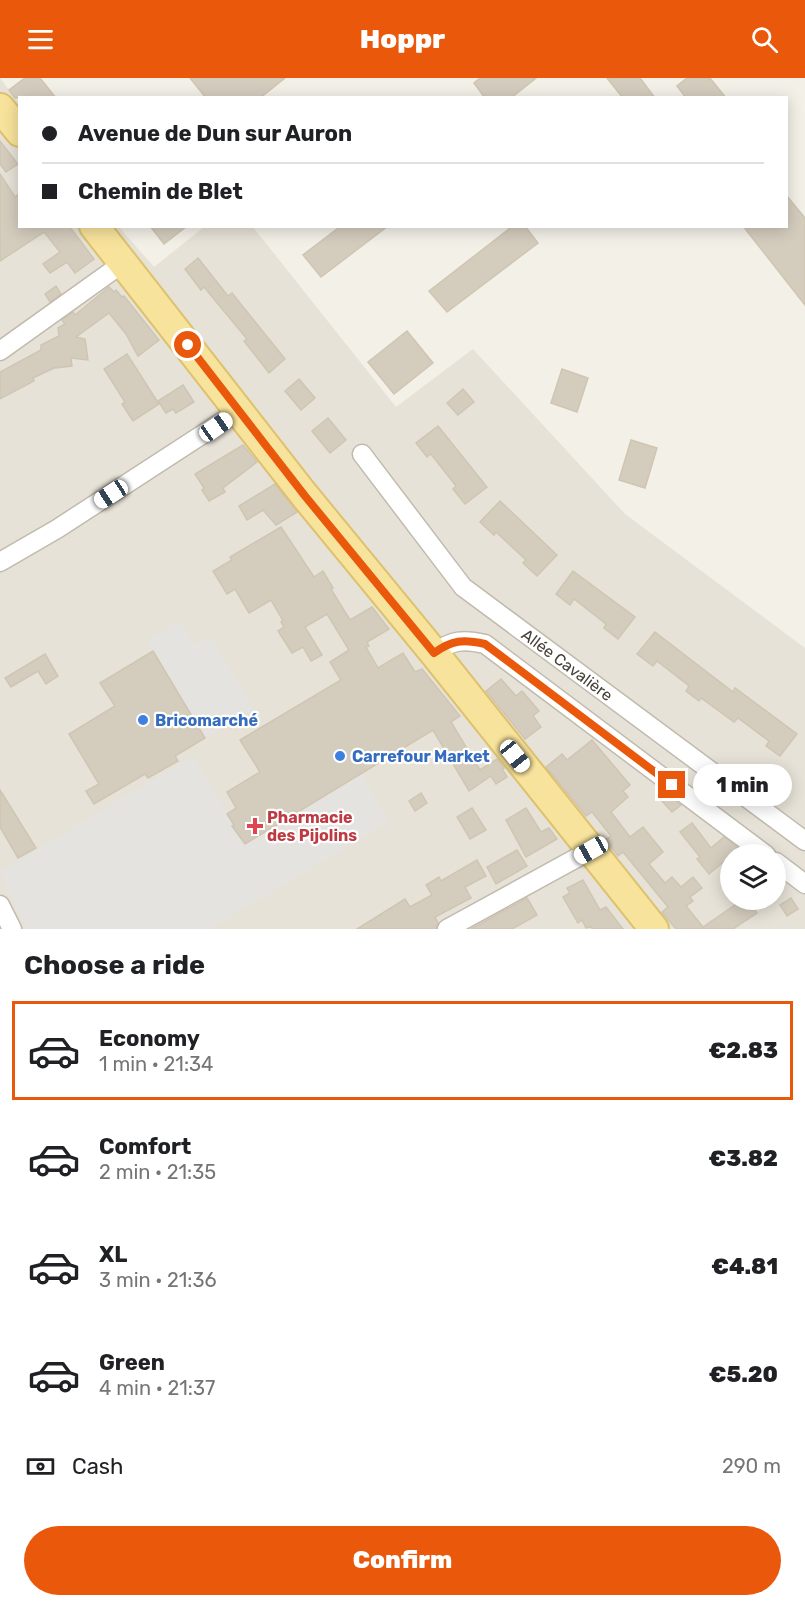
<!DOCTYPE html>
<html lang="en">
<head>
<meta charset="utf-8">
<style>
  body { margin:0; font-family:Rubik,sans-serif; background:#f6f6f6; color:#202124; height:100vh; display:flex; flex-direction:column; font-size:22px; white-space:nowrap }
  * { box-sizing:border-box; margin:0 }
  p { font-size:20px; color:#757577 }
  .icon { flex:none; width:33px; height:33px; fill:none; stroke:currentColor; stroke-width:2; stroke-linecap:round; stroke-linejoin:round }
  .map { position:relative; height:851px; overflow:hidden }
  .side { display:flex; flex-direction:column; background:#fff; flex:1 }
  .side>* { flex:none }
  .guide { position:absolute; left:18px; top:18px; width:770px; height:132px; border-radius:0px; box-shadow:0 3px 15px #0003; display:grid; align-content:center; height:132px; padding:0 24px; background:#fff }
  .tools { position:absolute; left:720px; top:766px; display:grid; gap:12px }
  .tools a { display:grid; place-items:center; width:66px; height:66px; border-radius:50%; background:#fff; box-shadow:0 3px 15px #0003; font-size:30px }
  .end { position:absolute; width:27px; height:27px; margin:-14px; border:8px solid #ea580c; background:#fff; box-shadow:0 0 0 3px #fff }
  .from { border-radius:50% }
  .bubble { position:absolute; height:42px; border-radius:21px; background:#fff; box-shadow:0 3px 15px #0003; font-size:20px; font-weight:800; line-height:42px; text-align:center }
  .car { position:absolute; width:18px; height:36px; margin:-18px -9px; border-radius:8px; box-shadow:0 0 4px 2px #0007; background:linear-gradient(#fff 24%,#345 0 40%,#fff 0 76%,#345 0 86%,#fff 0) }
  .guide b { display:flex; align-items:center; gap:21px; height:57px; font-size:22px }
  .guide b+b { border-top:2px solid #e0e0e0 }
  .guide i { width:15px; height:15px; background:#202124 }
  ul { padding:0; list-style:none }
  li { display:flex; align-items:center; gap:18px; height:99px; margin:0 12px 9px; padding:0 12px; border:3px solid transparent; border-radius:0px }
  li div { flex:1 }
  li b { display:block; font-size:22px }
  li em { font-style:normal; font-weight:800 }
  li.selected { border-color:#ea580c }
  li>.icon { width:54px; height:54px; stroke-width:1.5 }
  h2 { padding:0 24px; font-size:27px; line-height:72px }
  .pay { display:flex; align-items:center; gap:15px; height:66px; padding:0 24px; font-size:22px }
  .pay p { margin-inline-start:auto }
  .primary-button { display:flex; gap:12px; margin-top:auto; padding:12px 24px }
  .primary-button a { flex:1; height:69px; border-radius:36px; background:#ea580c; color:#fff; font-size:24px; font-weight:800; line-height:69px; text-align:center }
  header { display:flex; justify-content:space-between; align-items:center; height:78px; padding:0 24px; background:#ea580c; color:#fff; font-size:27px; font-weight:800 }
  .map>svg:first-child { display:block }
  .residential { fill:#e7e2d7; fill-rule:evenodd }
  .parking { fill:#e5e3e0 }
  .building { fill:#d4cdbe; stroke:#cfc5b2; stroke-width:1.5 }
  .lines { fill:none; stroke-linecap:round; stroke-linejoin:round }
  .minor-casing { stroke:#c1bbae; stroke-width:21 }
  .primary-casing { stroke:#ddc16c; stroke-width:32 }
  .minor { stroke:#fff; stroke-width:18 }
  .primary { stroke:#f8e39c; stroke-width:28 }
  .route { stroke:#ea580c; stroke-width:8 }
  .shop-dot { fill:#3f7fe0; stroke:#fff; stroke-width:2 }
  .health-dot { fill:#e0444e; stroke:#fff; stroke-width:2 }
  .labels { text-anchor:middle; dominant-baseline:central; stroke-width:4.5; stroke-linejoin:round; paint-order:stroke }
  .street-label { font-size:16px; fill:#464137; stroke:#fff }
  .shop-label { font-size:16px; font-weight:bold; fill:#366cbe; stroke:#fff; text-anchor:start }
  .health-label { font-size:16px; font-weight:bold; fill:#be3a42; stroke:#fff; text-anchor:start }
</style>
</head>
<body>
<header><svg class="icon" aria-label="menu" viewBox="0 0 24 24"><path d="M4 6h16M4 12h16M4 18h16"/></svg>Hoppr<svg class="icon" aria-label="search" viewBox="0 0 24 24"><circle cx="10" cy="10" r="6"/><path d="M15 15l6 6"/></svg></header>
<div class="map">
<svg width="805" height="851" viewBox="0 0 805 851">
  <rect width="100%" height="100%" fill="#f3f0e8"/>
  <!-- residential -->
  <path class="residential" d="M0,0L19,25L20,148L119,149L154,189L204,149H253L396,329L473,271L625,436L805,570V851H0ZM730,777H776V822H730Z"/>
  <!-- parking -->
  <g class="parking">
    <path d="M180,542L194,567L210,557L254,631L205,660L147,562Z"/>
    <path d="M193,678L245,766L362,697L389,744L209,851H27L0,794Z"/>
  </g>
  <!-- building -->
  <g class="building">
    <path d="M25,0H40L56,20H15L9,12Z"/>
    <path d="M190,0H285L260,20H206Z"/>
    <path d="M480,0H536L511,20H485L474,5Z"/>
    <path d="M607,0H640L655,20H623Z"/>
    <path d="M687,0H710L726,20H686L677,8Z"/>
    <path d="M0,63L18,86L6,94L0,86Z"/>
    <path d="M0,96L15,119L20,115V148H69L94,181L75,195L67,184L50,195L43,186L60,174L44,154L0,183Z"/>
    <path d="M786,117L805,140V227L743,148H786Z"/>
    <path d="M150,148H187L164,166Z"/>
    <path d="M341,148H388L321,199L303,177Z"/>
    <path d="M513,148H525L538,165L447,234L429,213Z"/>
    <path d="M198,180L228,218L232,215L285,281L269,295L244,263L247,261L204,209L201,212L185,191Z"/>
    <path d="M56,208L61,216L50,224L45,216Z"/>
    <path d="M109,209L114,214L116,212L122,219L124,218L159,262L138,278L126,256L109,235L76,259L85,261L88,282L71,280L72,288L56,290V289L33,300L34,303L0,321V294L41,272V267L59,258L58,250L65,246L62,242L73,234L75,237Z"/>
    <path d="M407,253L433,285L394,316L368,284Z"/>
    <path d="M127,276L159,326L133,343L122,326L125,324L104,291Z"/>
    <path d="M562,291L588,300L577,334L551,325Z"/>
    <path d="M299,301L315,320L301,332L285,313Z"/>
    <path d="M183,307L194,324L176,335L173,331L166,335L158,323Z"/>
    <path d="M463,311L474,324L458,337L447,325Z"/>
    <path d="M328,340L346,362L330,375L312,353Z"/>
    <path d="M438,348L487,409L465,426L453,411L456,408L431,376L427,379L416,365Z"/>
    <path d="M631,362L657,370L645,410L619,402Z"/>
    <path d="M243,367L257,384L223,410L225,414L209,423L202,412L204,410L195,396Z"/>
    <path d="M275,406L297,434L276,447L263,432L247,442L239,428Z"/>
    <path d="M500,423L557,477L537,498L523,485L526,482L496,454L494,457L480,444Z"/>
    <path d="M281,449L314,499L323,493L333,510L331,511L350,542L372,529L389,551L367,564L369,568L366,569L378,590L403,575L415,594L422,591L460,638L451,644L480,692L497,681L504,690L502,691L507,699L496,706L491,698L469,713L433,652L245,766L232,748L234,747L227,736L236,730L227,714L260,694L240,662L341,602L330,584L349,572L327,536L305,549L322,577L311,583L303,569L292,575L278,553L284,549L281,544L283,543L271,522L249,535L235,511L227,516L213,493L232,482L230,479Z"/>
    <path d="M573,493L635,539L618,561L604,550L606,546L574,521L570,527L556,516Z"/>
    <path d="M655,554L733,614L735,610L797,656L780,678L766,668L769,663L738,640L734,644L701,620L699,623L686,613L689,608L657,583L653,588L637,576Z"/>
    <path d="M153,573L205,660L175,678L178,683L148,700L145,696L94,726L86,713L99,706L69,656L115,628L100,605Z"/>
    <path d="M45,576L58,598L46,606L38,593L11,609L5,600Z"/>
    <path d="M501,601L516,618L522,613L539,633L533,638L541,649L525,661L486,613Z"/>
    <path d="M592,662L630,707L623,713L628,719L611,734L630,759L643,749L663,774L649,786L665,805L672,799L681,809L693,799L702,810L690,819L693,823L686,828L703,849L742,822H748L757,835L733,851H676L662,834L668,829L623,774L618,778L605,762L611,758L592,734L586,738L546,689L562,676L567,682Z"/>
    <path d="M0,712L36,770L18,780L0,749Z"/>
    <path d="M421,715L427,725L415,733L409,723Z"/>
    <path d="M668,718L681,727L672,734L662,723Z"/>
    <path d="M472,730L486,752L470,761L457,739Z"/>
    <path d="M526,730L541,754L549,750L557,761L526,779L506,742Z"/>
    <path d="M692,745L711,770L724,759L739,771L709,796L697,781L700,779L680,754Z"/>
    <path d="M517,772L527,788L496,806L487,789Z"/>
    <path d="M477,782L486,798L465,809L471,820L435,839L438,845L436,851H357L405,821L410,829L432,817L426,807L439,799L441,803Z"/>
    <path d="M583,802L600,832L606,829L623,851H593L591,849L586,850L582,842L578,845L563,819L570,815L567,810Z"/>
    <path d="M527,820L537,837L512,851H471Z"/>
    <path d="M791,820L798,831L787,838L780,827Z"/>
  </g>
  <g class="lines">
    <defs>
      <g id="minor">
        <path d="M0,273L123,185"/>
        <path id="s1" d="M362,376L463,509L805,763"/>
        <path d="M0,484L57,451L240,332"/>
        <path d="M434,575C452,562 463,561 485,566L766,777"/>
        <path d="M776,784L805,806"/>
        <path d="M0,827L12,851"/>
        <path d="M447,851L591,772"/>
      </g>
      <g id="primary">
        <path d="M0,30L20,54"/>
        <path d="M94,148L305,418L434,575L654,851"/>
      </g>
    </defs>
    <!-- minor casing -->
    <use href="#minor" class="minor-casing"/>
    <!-- primary casing -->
    <use href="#primary" class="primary-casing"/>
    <!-- minor -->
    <use href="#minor" class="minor"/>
    <!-- primary -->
    <use href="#primary" class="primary"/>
  </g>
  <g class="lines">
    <!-- route -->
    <path class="route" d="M188,267L305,418L434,575C452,562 463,561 485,566L672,707"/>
  </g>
  <!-- markers -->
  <g class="shop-dot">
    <circle cx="143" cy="642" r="6"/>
    <circle cx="340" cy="678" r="6"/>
  </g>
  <path class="health-dot" d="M252 739h6v6h6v6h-6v6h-6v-6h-6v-6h6z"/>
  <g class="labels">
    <!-- street labels -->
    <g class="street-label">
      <text stroke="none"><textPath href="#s1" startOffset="297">Allée Cavalière</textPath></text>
    </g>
    <!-- shop labels -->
    <g class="shop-label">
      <text x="155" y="642">Bricomarché</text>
      <text x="352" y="678">Carrefour Market</text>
    </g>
    <!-- health labels -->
    <g class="health-label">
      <text x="267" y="739">Pharmacie<tspan x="267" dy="18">des Pijolins</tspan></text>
    </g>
  </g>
</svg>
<div class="tools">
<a><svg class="icon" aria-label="layers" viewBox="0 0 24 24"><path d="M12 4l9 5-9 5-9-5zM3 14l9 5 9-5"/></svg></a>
</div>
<i class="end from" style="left:188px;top:267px"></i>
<i class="end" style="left:672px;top:707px"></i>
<div class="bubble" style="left:693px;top:686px;width:99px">1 min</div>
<i class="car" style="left:216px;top:349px;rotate:55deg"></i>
<i class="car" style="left:111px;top:416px;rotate:237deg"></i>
<i class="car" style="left:515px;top:678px;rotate:141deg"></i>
<i class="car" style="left:591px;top:772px;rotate:241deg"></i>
<div class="guide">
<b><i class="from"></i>Avenue de Dun sur Auron</b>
<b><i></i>Chemin de Blet</b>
</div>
</div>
<section class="side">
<h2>Choose a ride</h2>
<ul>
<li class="selected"><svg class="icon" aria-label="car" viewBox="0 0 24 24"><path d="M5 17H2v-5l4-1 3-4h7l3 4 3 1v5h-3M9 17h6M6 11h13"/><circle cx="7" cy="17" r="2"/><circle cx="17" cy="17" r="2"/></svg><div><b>Economy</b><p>1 min · 21:34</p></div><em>€2.83</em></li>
<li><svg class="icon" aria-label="car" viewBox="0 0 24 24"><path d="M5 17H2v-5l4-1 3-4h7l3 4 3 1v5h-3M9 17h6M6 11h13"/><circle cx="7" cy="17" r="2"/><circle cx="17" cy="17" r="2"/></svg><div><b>Comfort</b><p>2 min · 21:35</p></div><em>€3.82</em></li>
<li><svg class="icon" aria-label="car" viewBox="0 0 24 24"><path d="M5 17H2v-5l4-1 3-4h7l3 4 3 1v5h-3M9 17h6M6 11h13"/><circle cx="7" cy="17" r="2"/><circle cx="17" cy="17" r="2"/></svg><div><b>XL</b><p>3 min · 21:36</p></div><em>€4.81</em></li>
<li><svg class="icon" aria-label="car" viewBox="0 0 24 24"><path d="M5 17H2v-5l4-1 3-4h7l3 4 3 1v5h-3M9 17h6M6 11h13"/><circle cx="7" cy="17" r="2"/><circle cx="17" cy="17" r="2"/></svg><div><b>Green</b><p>4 min · 21:37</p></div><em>€5.20</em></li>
</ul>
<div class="pay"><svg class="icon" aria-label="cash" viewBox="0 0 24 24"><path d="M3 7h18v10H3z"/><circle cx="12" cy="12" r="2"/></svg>Cash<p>290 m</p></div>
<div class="primary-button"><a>Confirm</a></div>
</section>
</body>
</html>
